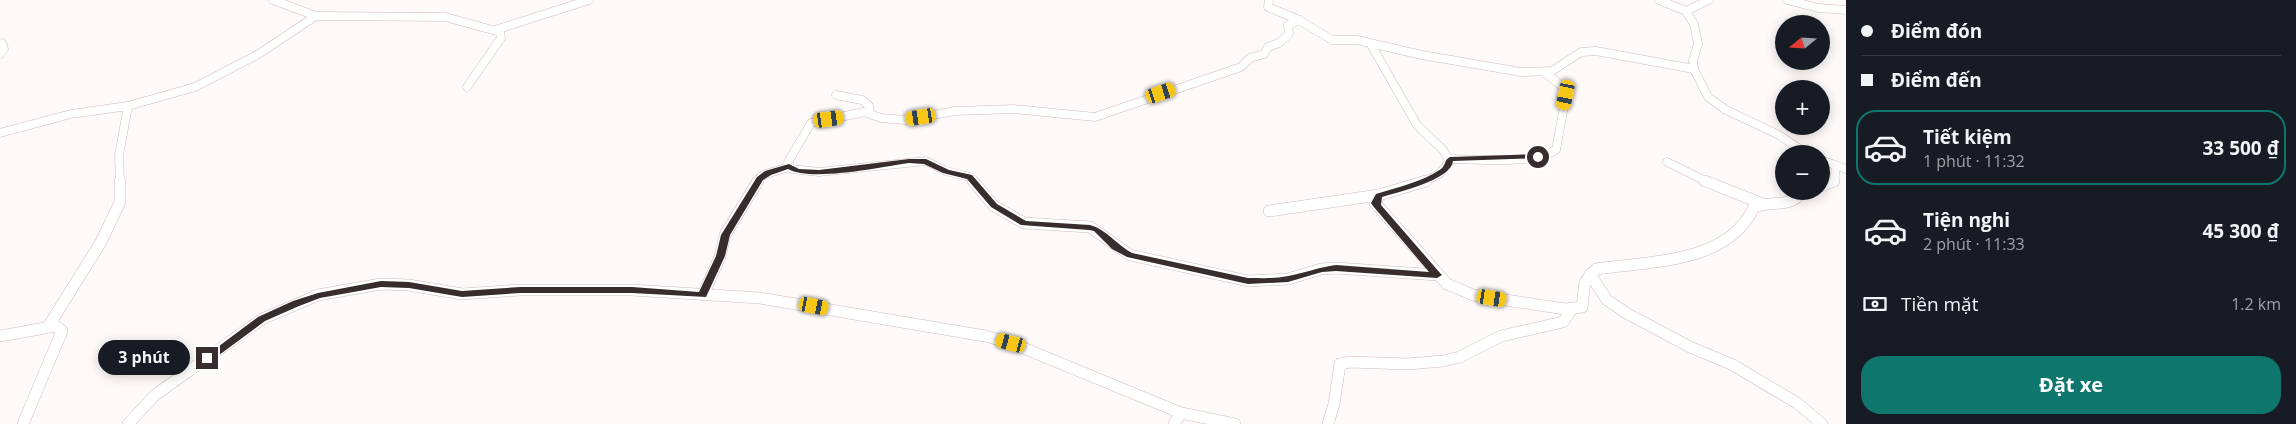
<!DOCTYPE html>
<html lang="vi">
<head>
<meta charset="utf-8">
<style>
  body { margin:0; font-family:"Open Sans",sans-serif; background:#20242c; color:#f1f3f6; height:100vh; display:flex; flex-direction:column; font-size:19px; white-space:nowrap }
  * { box-sizing:border-box; margin:0 }
  p { font-size:16px; color:#9ea1a6 }
  .icon { flex:none; width:28px; height:28px; fill:none; stroke:currentColor; stroke-width:2; stroke-linecap:round; stroke-linejoin:round }
  .map { position:relative; flex:1; overflow:hidden }
  .drawer { display:flex; flex-direction:column; background:#171b24; width:450px }
  .drawer>* { flex:none }
  .banner { display:grid; align-content:center; height:110px; padding:0 15px; background:#171b24 }
  .needle { width:32px; rotate:252deg }
  .fabs { position:absolute; left:1775px; top:15px; display:grid; gap:10px }
  .fabs a { display:grid; place-items:center; width:55px; height:55px; border-radius:50%; background:#171b24; box-shadow:0 2px 12px #0003; font-size:25px }
  .end { position:absolute; width:22px; height:22px; margin:-11px; border:6px solid #362d2c; background:#fff; box-shadow:0 0 0 2px #fff }
  .from { border-radius:50% }
  .bubble { position:absolute; height:35px; border-radius:18px; background:#171b24; box-shadow:0 2px 12px #0003; font-size:16px; font-weight:700; line-height:35px; text-align:center }
  .car { position:absolute; width:15px; height:30px; margin:-15px -8px; border-radius:6px; box-shadow:0 0 4px 1px #0007; background:linear-gradient(#f5c518 24%,#345 0 40%,#f5c518 0 76%,#345 0 86%,#f5c518 0) }
  .banner b { display:flex; align-items:center; gap:18px; height:48px; font-size:19px }
  .banner b+b { border-top:1px solid #363941 }
  .banner i { width:12px; height:12px; background:#f1f3f6 }
  ul { padding:0; list-style:none }
  li { display:flex; align-items:center; gap:15px; height:75px; margin:0 10px 8px; padding:0 5px; border:2px solid transparent; border-radius:20px }
  li div { flex:1 }
  li b { display:block; font-size:19px }
  li em { font-style:normal; font-weight:700 }
  li.active { border-color:#0f766e }
  li>.icon { width:45px; height:45px; stroke-width:1.5 }
  .pay { display:flex; align-items:center; gap:12px; height:55px; padding:0 15px; font-size:19px }
  .pay p { margin-inline-start:auto }
  .button { display:flex; gap:10px; margin-top:auto; padding:10px 15px }
  .button a { flex:1; height:58px; border-radius:20px; background:#0f766e; color:#fff; font-size:20px; font-weight:700; line-height:58px; text-align:center }
  main { display:flex; flex:1; min-height:0 }
  .map>svg:first-child { display:block }
  .lines { fill:none; stroke-linecap:round; stroke-linejoin:round }
  .street-far1-casing { stroke:#d0bbb9; stroke-width:9 }
  .street-casing { stroke:#d0bbb9; stroke-width:12 }
  .street-far1 { stroke:#fff; stroke-width:8 }
  .street { stroke:#fff; stroke-width:11 }
  .route { fill:#362d2c }
</style>
</head>
<body>
<main>
<div class="map">
<svg width="1846" height="424" viewBox="0 0 1846 424">
  <rect width="100%" height="100%" fill="#fefaf9"/>
  <g class="lines">
    <defs>
      <g id="street-far1">
        <path d="M1269,0L1268,7L1299,20L1332,40H1357L1422,55L1521,72L1552,71L1581,52L1596,51L1694,69"/>
        <path d="M1659,0L1686,11L1694,24L1698,44L1693,60L1694,69L1708,97L1726,110L1779,135L1807,154"/>
        <path d="M1787,0L1818,8L1846,10"/>
        <path d="M1686,11L1709,0"/>
        <path d="M316,16L445,17L500,32L501,38L467,87"/>
        <path d="M495,30L589,0"/>
        <path d="M1370,43L1417,125L1443,150L1450,161L1439,174L1423,182"/>
        <path d="M0,54L4,49L2,43"/>
        <path d="M836,95L862,100L869,106V111L811,123L788,162L791,169L819,172L926,161L946,171L970,177L974,182"/>
        <path d="M867,113L881,118L905,120L955,111L1014,109L1095,117L1241,67L1250,58L1264,54L1268,47L1279,43L1289,34L1288,25L1299,20"/>
        <path d="M0,133L71,114L128,106L195,87L257,55L316,16L273,0"/>
        <path d="M1450,159C1480,159 1530,165 1556,150L1566,95L1563,87L1544,72"/>
        <path d="M1821,160L1846,169"/>
        <path d="M1667,162L1708,182"/>
        <path d="M120,182L119,155L128,106"/>
        <path d="M757,182L763,175L789,167"/>
        <path d="M1834,182L1836,166"/>
      </g>
      <g id="street">
        <path d="M973,181L994,206L1024,223L1090,227L1130,255L1248,281L1288,279L1321,269L1336,268L1437,275"/>
        <path d="M1426,181L1379,195L1375,203L1447,284L1473,295L1565,309L1582,307L1585,282L1596,269C1650,261 1728,264 1754,207C1775,199 1786,210 1804,191"/>
        <path d="M1705,181L1763,204"/>
        <path d="M1821,186L1834,181"/>
        <path d="M1269,211L1379,195"/>
        <path d="M1590,274L1607,300L1628,314L1690,347L1733,365L1797,403L1822,424"/>
        <path d="M703,295L720,257L725,235L758,181"/>
        <path d="M48,327L101,242L120,202V181"/>
        <path d="M0,336L56,326L62,331L23,424"/>
        <path d="M128,424L155,395L262,319L318,295L381,284L409,285L462,294L520,290H632L760,298L985,336L1011,343L1181,413L1235,424"/>
        <path d="M1174,424L1181,413"/>
        <path d="M1328,424L1334,404L1340,364L1350,362L1407,364L1443,361L1460,357L1501,336L1563,322L1572,309"/>
      </g>
    </defs>
    <!-- street-far1 casing -->
    <use href="#street-far1" class="street-far1-casing"/>
    <!-- street casing -->
    <use href="#street" class="street-casing"/>
    <!-- street-far1 -->
    <use href="#street-far1" class="street-far1"/>
    <!-- street -->
    <use href="#street" class="street"/>
  </g>
  <!-- route -->
  <path class="route" d="M1538,154L1541,155V158L1453,161C1451,180 1398,192 1382,197L1381,205L1440,273L1442,275L1437,278L1336,271L1322,272L1288,282L1248,284L1127,257L1112,249L1094,231L1089,230L1021,225L991,207L967,179L943,173L924,164L909,163C881,167 811,182 788,169L771,175L763,180L730,235L725,256L706,297L632,293H520L462,297L409,288L381,287L320,298L299,306L265,321L211,361H204L203,358L258,317L293,301L318,293L381,281L409,282L462,291L520,287H632L699,292L716,256L721,235L757,177L765,171L789,164L799,169L819,170L909,159H926L949,170L972,175L997,204L1026,221L1090,225C1106,229 1117,245 1132,253L1248,278C1261,278 1275,279 1288,276C1305,273 1319,267 1336,265L1429,272L1373,206L1371,203L1376,194C1398,187 1422,182 1441,169C1446,165 1444,160 1450,157Z"/>
</svg>
<div class="fabs">
<a><svg class="needle" viewBox="-14 -14 28 28"><path d="M0-13l5 13h-10z" fill="#e53935"/><path d="M0 13l5-13h-10z" fill="#9ea1a6"/></svg></a>
<a>+</a>
<a>−</a>
</div>
<i class="end from" style="left:1538px;top:157px"></i>
<i class="end" style="left:207px;top:358px"></i>
<div class="bubble" style="left:98px;top:340px;width:92px">3 phút</div>
<i class="car" style="left:1161px;top:93px;rotate:72deg"></i>
<i class="car" style="left:1566px;top:95px;rotate:192deg"></i>
<i class="car" style="left:921px;top:117px;rotate:261deg"></i>
<i class="car" style="left:829px;top:119px;rotate:82deg"></i>
<i class="car" style="left:1492px;top:298px;rotate:99deg"></i>
<i class="car" style="left:814px;top:306px;rotate:101deg"></i>
<i class="car" style="left:1011px;top:343px;rotate:285deg"></i>
</div>
<section class="drawer">
<div class="banner">
<b><i class="from"></i>Điểm đón</b>
<b><i></i>Điểm đến</b>
</div>
<ul>
<li class="active"><svg class="icon" aria-label="car" viewBox="0 0 24 24"><path d="M5 17H2v-5l4-1 3-4h7l3 4 3 1v5h-3M9 17h6M6 11h13"/><circle cx="7" cy="17" r="2"/><circle cx="17" cy="17" r="2"/></svg><div><b>Tiết kiệm</b><p>1 phút · 11:32</p></div><em>33 500 ₫</em></li>
<li><svg class="icon" aria-label="car" viewBox="0 0 24 24"><path d="M5 17H2v-5l4-1 3-4h7l3 4 3 1v5h-3M9 17h6M6 11h13"/><circle cx="7" cy="17" r="2"/><circle cx="17" cy="17" r="2"/></svg><div><b>Tiện nghi</b><p>2 phút · 11:33</p></div><em>45 300 ₫</em></li>
</ul>
<div class="pay"><svg class="icon" aria-label="cash" viewBox="0 0 24 24"><path d="M3 7h18v10H3z"/><circle cx="12" cy="12" r="2"/></svg>Tiền mặt<p>1.2 km</p></div>
<div class="button"><a>Đặt xe</a></div>
</section>
</main>
</body>
</html>
